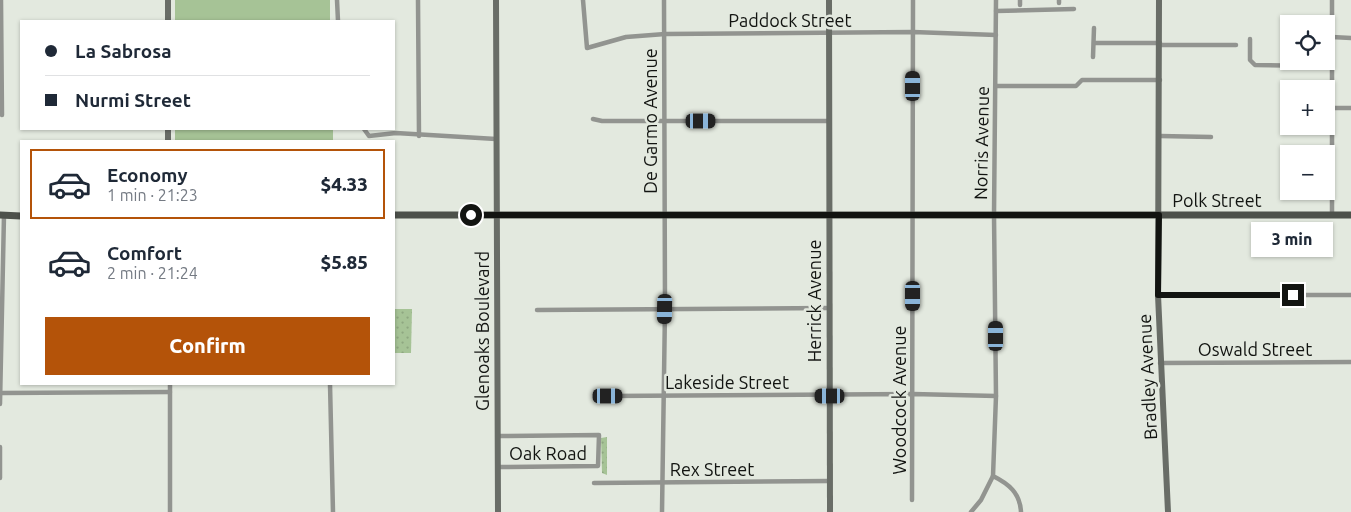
<!DOCTYPE html>
<html lang="en">
<head>
<meta charset="utf-8">
<style>
  body { margin:0; font-family:Ubuntu,sans-serif; background:#f6f6f7; color:#1f2937; height:100vh; display:flex; flex-direction:column; font-size:19px; white-space:nowrap }
  * { box-sizing:border-box; margin:0 }
  p { font-size:16px; color:#747a83 }
  .icon { flex:none; width:28px; height:28px; fill:none; stroke:currentColor; stroke-width:2; stroke-linecap:round; stroke-linejoin:round }
  .map { position:relative; flex:1; overflow:hidden }
  .drawer { position:absolute; left:20px; top:140px; width:375px; height:245px; display:flex; flex-direction:column; background:#fff; border-radius:0px; box-shadow:0 1px 4px #0004 }
  .drawer>* { flex:none }
  .guide { position:absolute; left:20px; top:20px; width:375px; height:110px; border-radius:0px; box-shadow:0 1px 4px #0004; display:grid; align-content:center; height:110px; padding:0 25px; background:#fff }
  .tools { position:absolute; left:1280px; top:15px; display:grid; gap:10px }
  .tools a { display:grid; place-items:center; width:55px; height:55px; border-radius:0px; background:#fff; box-shadow:0 1px 4px #0004; font-size:25px }
  .end { position:absolute; width:22px; height:22px; margin:-11px; border:6px solid #121411; background:#fff; box-shadow:0 0 0 2px #fff }
  .from { border-radius:50% }
  .bubble { position:absolute; height:35px; border-radius:0px; background:#fff; box-shadow:0 1px 4px #0004; font-size:16px; font-weight:800; line-height:35px; text-align:center }
  .car { position:absolute; width:15px; height:30px; margin:-15px -8px; border-radius:6px; box-shadow:0 0 4px 1px #0007; background:linear-gradient(#222 24%,#8ab4d8 0 40%,#222 0 76%,#8ab4d8 0 86%,#222 0) }
  .guide b { display:flex; align-items:center; gap:18px; height:48px; font-size:19px }
  .guide b+b { border-top:1px solid #e0e1e3 }
  .guide i { width:12px; height:12px; background:#1f2937 }
  ul { padding:9px 0 0; list-style:none }
  li { display:flex; align-items:center; gap:15px; height:70px; margin:0 10px 8px; padding:0 15px; border:2px solid transparent; border-radius:0px }
  li div { flex:1 }
  li b { display:block; font-size:19px }
  li em { font-style:normal; font-weight:800 }
  li.selected { border-color:#b45309 }
  li>.icon { width:45px; height:45px; stroke-width:1.5 }
  .action { display:flex; gap:10px; margin-top:auto; padding:10px 25px }
  .action a { flex:1; height:58px; border-radius:0px; background:#b45309; color:#fff; font-size:20px; font-weight:800; line-height:58px; text-align:center }
  .map>svg:first-child { display:block }
  .grass { fill:url(#grass-dots) }
  .green { fill:#a6c396 }
  .lines { fill:none; stroke-linecap:round; stroke-linejoin:round }
  .street { stroke:#929490; stroke-width:4.5 }
  .secondary { stroke:#696d67; stroke-width:6 }
  .primary { stroke:#4d514b; stroke-width:7 }
  .route { stroke:#121411; stroke-width:6 }
  .labels { text-anchor:middle; dominant-baseline:central; stroke-width:5; stroke-linejoin:round; paint-order:stroke }
  .street-label { font-size:18px; fill:#121411; stroke:#e3e9df }
</style>
</head>
<body>
<div class="map">
<svg width="1351" height="512" viewBox="0 0 1351 512">
  <defs>
    <pattern id="grass-dots" width="8" height="8" patternUnits="userSpaceOnUse" patternTransform="scale(1.25)"><rect width="8" height="8" fill="#a6c396"/><path d="M2 2h.1M6 6h.1" fill="none" stroke="#8ea780" stroke-width="1.8" stroke-linecap="round"/></pattern>
  </defs>
  <rect width="100%" height="100%" fill="#e3e9df"/>
  <!-- grass -->
  <g class="grass">
    <path d="M394,309H412L411,353H394Z"/>
    <path d="M607,437V475L602,473L601,438Z"/>
  </g>
  <!-- green -->
  <g class="green">
    <rect x="175" y="0" width="155" height="21"/>
    <rect x="175" y="129" width="158" height="12"/>
  </g>
  <g class="lines">
    <!-- street -->
    <g class="street">
      <path d="M1,0L2,115"/>
      <path d="M337,0L338,21"/>
      <path d="M418,0L419,136"/>
      <path d="M583,0L587,48L626,37L665,34L913,32L996,35"/>
      <path d="M996,0L994,215L996,396L993,476C1009,484 1020,493 1021,512"/>
      <path d="M1059,0V3"/>
      <path d="M1020,5V0"/>
      <path d="M996,11L1074,9"/>
      <path d="M1332,37L1351,38"/>
      <path d="M1250,39V60L1255,65L1311,66L1323,61"/>
      <path d="M1094,43H1160"/>
      <path d="M1160,45H1236"/>
      <path d="M1093,57L1094,28"/>
      <path d="M996,86H1076L1082,80H1160"/>
      <path d="M1332,108H1351"/>
      <path d="M593,119L602,121H828"/>
      <path d="M364,129L369,136L396,133L496,139"/>
      <path d="M1160,136L1211,137"/>
      <path d="M1332,215V0"/>
      <path d="M1158,295H1351"/>
      <path d="M537,310L829,308"/>
      <path d="M1160,363L1351,362"/>
      <path d="M170,384V512"/>
      <path d="M330,384L333,512"/>
      <path d="M1,393L170,392"/>
      <path d="M608,396L913,394L996,396"/>
      <path d="M0,404L4,215"/>
      <path d="M498,436L599,435L598,466L498,467"/>
      <path d="M0,447V478"/>
      <path d="M594,483L829,481"/>
      <path d="M912,500L913,0"/>
      <path d="M662,512L665,309L664,0"/>
      <path d="M971,512L981,500L993,476"/>
    </g>
    <!-- secondary -->
    <g class="secondary">
      <path d="M168,0V21"/>
      <path d="M496,0L498,512"/>
      <path d="M829,0L830,512"/>
      <path d="M1159,0L1158,295L1168,512"/>
      <path d="M168,141V129"/>
    </g>
    <!-- primary -->
    <g class="primary">
      <path d="M0,215L21,216"/>
      <path d="M394,215H1351"/>
    </g>
  </g>
  <g class="lines">
    <!-- route -->
    <path class="route" d="M471,215H1159L1158,295H1293"/>
  </g>
  <g class="labels">
    <!-- street labels -->
    <g class="street-label">
      <text x="790" y="20">Paddock Street</text>
      <text transform="translate(650 121) rotate(-90)">De Garmo Avenue</text>
      <text transform="translate(981 143) rotate(-89)">Norris Avenue</text>
      <text x="1217" y="200">Polk Street</text>
      <text transform="translate(814 301) rotate(-90)">Herrick Avenue</text>
      <text transform="translate(482 331) rotate(-90)">Glenoaks Boulevard</text>
      <text x="1255" y="349">Oswald Street</text>
      <text transform="translate(1147 377) rotate(-93)">Bradley Avenue</text>
      <text x="727" y="382">Lakeside Street</text>
      <text transform="translate(899 400) rotate(-90)">Woodcock Avenue</text>
      <text x="548" y="453">Oak Road</text>
      <text x="712" y="469">Rex Street</text>
    </g>
  </g>
</svg>
<div class="tools">
<a><svg class="icon" aria-label="locate" viewBox="0 0 24 24"><circle cx="12" cy="12" r="6"/><path d="M12 2v4M12 18v4M2 12h4M18 12h4"/></svg></a>
<a>+</a>
<a>−</a>
</div>
<i class="end from" style="left:471px;top:215px"></i>
<i class="end" style="left:1293px;top:295px"></i>
<div class="bubble" style="left:1251px;top:222px;width:82px">3 min</div>
<i class="car" style="left:913px;top:86px;rotate:0deg"></i>
<i class="car" style="left:701px;top:121px;rotate:90deg"></i>
<i class="car" style="left:913px;top:296px;rotate:180deg"></i>
<i class="car" style="left:665px;top:309px;rotate:181deg"></i>
<i class="car" style="left:996px;top:336px;rotate:0deg"></i>
<i class="car" style="left:608px;top:396px;rotate:90deg"></i>
<i class="car" style="left:830px;top:396px;rotate:270deg"></i>
<div class="guide">
<b><i class="from"></i>La Sabrosa</b>
<b><i></i>Nurmi Street</b>
</div>
<section class="drawer">
<ul>
<li class="selected"><svg class="icon" aria-label="car" viewBox="0 0 24 24"><path d="M5 17H2v-5l4-1 3-4h7l3 4 3 1v5h-3M9 17h6M6 11h13"/><circle cx="7" cy="17" r="2"/><circle cx="17" cy="17" r="2"/></svg><div><b>Economy</b><p>1 min · 21:23</p></div><em>$4.33</em></li>
<li><svg class="icon" aria-label="car" viewBox="0 0 24 24"><path d="M5 17H2v-5l4-1 3-4h7l3 4 3 1v5h-3M9 17h6M6 11h13"/><circle cx="7" cy="17" r="2"/><circle cx="17" cy="17" r="2"/></svg><div><b>Comfort</b><p>2 min · 21:24</p></div><em>$5.85</em></li>
</ul>
<div class="action"><a>Confirm</a></div>
</section>
</div>
</body>
</html>
